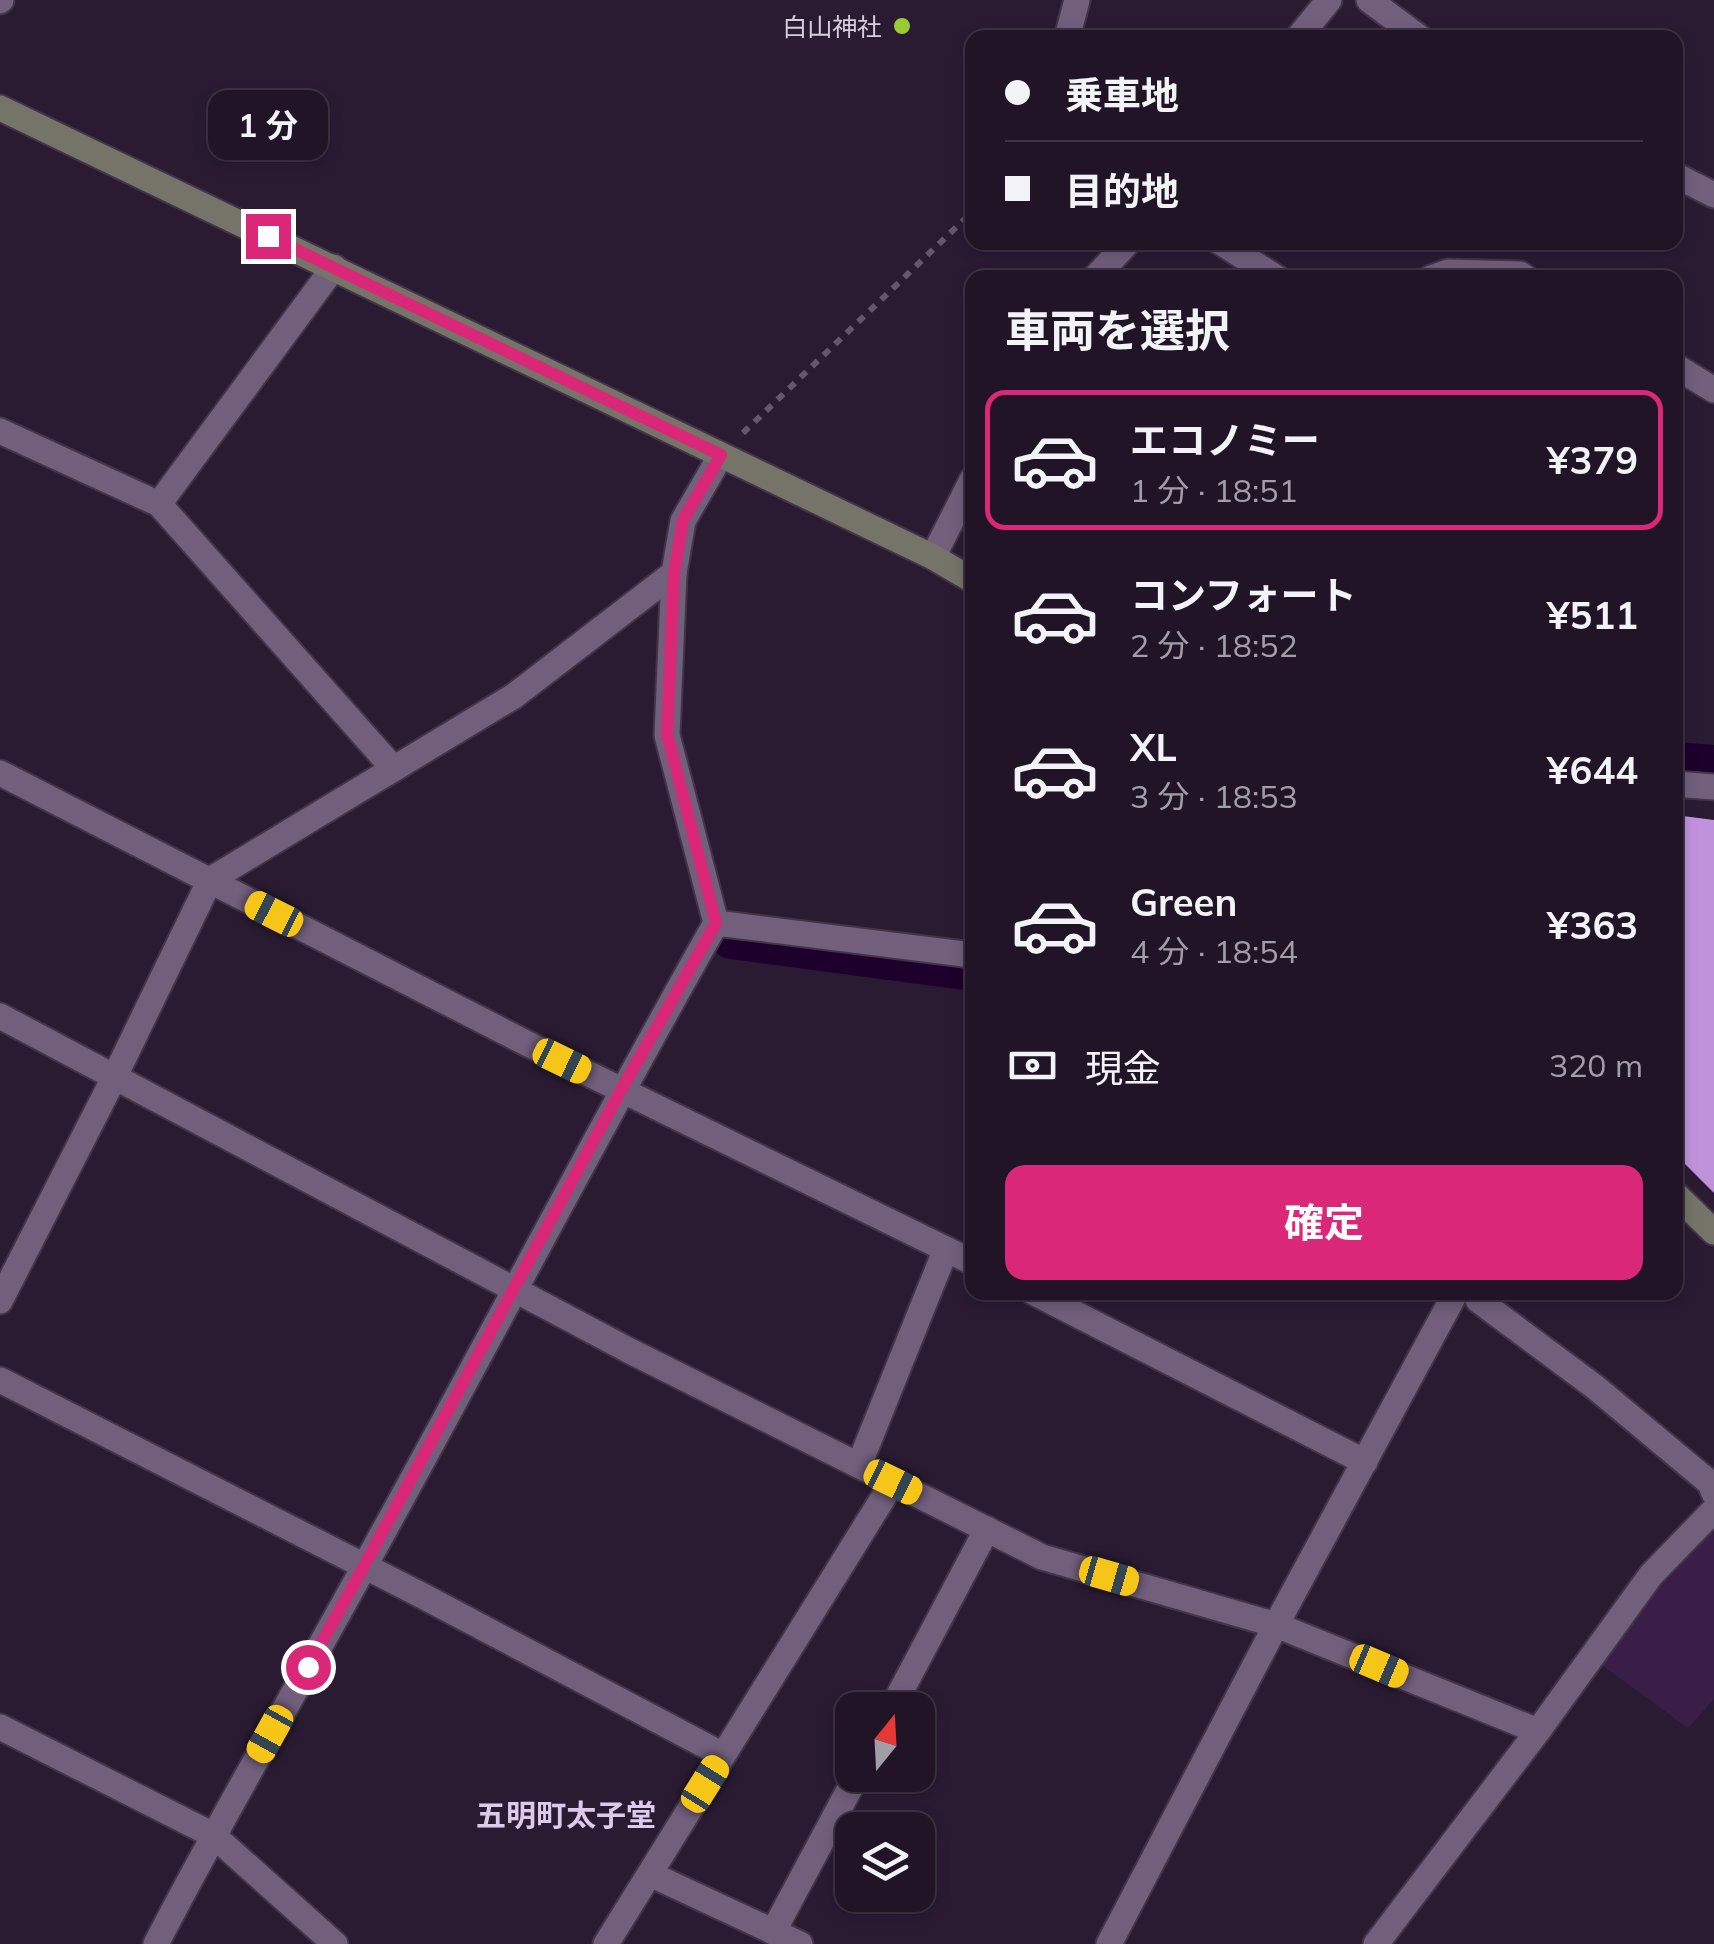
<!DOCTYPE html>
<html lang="ja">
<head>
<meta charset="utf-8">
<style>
  body { margin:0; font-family:Mulish,"Noto Sans JP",sans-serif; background:#281d2e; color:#f1f3f6; height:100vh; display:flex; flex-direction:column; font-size:38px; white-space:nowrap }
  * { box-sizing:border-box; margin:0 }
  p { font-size:32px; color:#a29ea7 }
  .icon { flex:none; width:55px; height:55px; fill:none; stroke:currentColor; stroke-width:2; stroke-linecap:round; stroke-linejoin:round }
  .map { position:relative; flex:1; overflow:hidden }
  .side { position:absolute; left:965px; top:270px; width:718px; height:1030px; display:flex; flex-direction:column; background:#201426; border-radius:20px; box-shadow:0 5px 15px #0003,0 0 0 2px #3d3343 }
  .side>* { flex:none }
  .top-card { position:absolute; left:965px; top:30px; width:718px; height:220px; border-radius:20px; box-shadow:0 5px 15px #0003,0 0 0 2px #3d3343; display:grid; align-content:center; height:220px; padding:0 40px; background:#201426 }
  .needle { width:65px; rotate:18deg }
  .controls { position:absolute; left:835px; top:1692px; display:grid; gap:20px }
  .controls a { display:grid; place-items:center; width:100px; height:100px; border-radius:20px; background:#201426; box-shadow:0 5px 15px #0003,0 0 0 2px #3d3343; font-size:50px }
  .end { position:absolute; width:45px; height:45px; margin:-22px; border:12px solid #db2777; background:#fff; box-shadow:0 0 0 5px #fff }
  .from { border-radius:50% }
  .bubble { position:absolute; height:70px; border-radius:20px; background:#201426; box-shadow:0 5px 15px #0003,0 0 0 2px #3d3343; font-size:32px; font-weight:700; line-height:70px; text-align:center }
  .car { position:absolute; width:30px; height:60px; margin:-30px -15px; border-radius:12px; box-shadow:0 0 8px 2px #0007; background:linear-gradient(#f5c518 24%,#345 0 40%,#f5c518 0 76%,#345 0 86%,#f5c518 0) }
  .top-card b { display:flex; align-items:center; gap:35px; height:95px; font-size:38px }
  .top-card b+b { border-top:2px solid #3d3343 }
  .top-card i { width:25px; height:25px; background:#f1f3f6 }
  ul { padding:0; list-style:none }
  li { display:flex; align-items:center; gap:30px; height:140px; margin:0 20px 15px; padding:0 20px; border:5px solid transparent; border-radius:20px }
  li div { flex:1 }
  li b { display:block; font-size:38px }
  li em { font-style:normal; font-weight:700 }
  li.selected { border-color:#db2777 }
  li>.icon { width:90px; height:90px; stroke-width:1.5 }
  h2 { padding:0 40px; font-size:45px; line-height:120px }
  .pay { display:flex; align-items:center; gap:25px; height:110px; padding:0 40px; font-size:38px }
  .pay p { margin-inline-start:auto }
  .action { display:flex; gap:20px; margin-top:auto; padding:20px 40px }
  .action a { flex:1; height:115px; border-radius:20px; background:#db2777; color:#fff; font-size:40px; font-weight:700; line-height:115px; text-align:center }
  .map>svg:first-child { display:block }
  .green { fill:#391e48 }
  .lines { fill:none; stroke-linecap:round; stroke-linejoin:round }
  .canal { stroke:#1d002c; stroke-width:40 }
  .building { fill:#c092dc }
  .minor-casing { stroke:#423549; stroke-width:29 }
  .tertiary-casing { stroke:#423549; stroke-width:29 }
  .secondary-casing { stroke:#423549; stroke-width:29 }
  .path { stroke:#64576d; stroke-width:6; stroke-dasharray:8 8; stroke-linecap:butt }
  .minor { stroke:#715f7c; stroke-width:25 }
  .tertiary { stroke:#715f7c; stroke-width:25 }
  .secondary { stroke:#767469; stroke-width:25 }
  .route { stroke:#db2777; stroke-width:12 }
  .poi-dot { fill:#99cb36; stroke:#2a1b33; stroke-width:4 }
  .labels { text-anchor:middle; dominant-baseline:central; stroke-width:10; stroke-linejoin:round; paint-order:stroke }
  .poi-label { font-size:25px; fill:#d7cdde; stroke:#2a1b33; text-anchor:end }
  .quarter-label { font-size:30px; font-weight:bold; fill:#ddc9ea; stroke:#2a1b33 }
</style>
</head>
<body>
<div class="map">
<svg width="1714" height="1944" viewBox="0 0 1714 1944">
  <rect width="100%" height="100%" fill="#2a1b33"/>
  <!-- green -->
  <path class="green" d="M1701,1533H1714V1699L1688,1728L1599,1663L1652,1586Z"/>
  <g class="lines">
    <!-- canal -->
    <g class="canal">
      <path d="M1675,762L1714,765"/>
      <path d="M731,939L972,971"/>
    </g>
  </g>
  <!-- building -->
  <path class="building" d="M1675,815L1714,820V1193L1675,1154Z"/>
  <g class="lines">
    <defs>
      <g id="minor">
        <path d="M1369,0L1420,38"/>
        <path d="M1067,38L1077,0"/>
        <path d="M1298,38L1329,0"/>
        <path d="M1675,175L1714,195"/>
        <path d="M1220,242L1277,278"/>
        <path d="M1095,278L1128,242"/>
        <path d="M1431,278L1448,272L1520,274L1526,278"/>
        <path d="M1675,366L1714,390"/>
        <path d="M0,431L159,504L394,769"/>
        <path d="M159,504L334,267"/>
        <path d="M933,557L972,480"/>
        <path d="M0,773L532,1046L972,1262"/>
        <path d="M1675,784L1714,787"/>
        <path d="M716,923L667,735L674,573L683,521L721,455"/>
        <path d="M0,1016L630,1351L1042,1557L1276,1625L1538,1731"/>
        <path d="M1033,1292L1365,1462"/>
        <path d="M1476,1292L1478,1300L1595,1387L1710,1483L1714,1493"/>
        <path d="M0,1301L115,1076L210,880L514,696L674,573"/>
        <path d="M0,1380L421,1595L723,1755"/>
        <path d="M859,1465L946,1249"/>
        <path d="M891,1710L987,1529"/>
        <path d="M0,1727L213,1835L335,1944"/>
        <path d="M650,1874L800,1944"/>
        <path d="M773,1932L857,1775"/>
        <path d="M156,1944C222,1816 295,1693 364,1567C483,1353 595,1136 716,923L972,955"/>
        <path d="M606,1944L893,1482"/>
        <path d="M1109,1944L1276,1625L1456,1292"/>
        <path d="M1376,1944L1538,1731L1651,1575L1714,1510"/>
      </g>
      <path id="tertiary" d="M0,1L1,0"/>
      <g id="secondary">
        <path d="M0,108L933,557L972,580"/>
        <path d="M1675,1194L1714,1232"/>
      </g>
    </defs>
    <!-- minor casing -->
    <use href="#minor" class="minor-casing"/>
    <!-- tertiary casing -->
    <use href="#tertiary" class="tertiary-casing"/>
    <!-- secondary casing -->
    <use href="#secondary" class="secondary-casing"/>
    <!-- path -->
    <path class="path" d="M743,433L972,212"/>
    <!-- minor -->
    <use href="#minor" class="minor"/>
    <!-- tertiary -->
    <use href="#tertiary" class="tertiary"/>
    <!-- secondary -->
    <use href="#secondary" class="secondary"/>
  </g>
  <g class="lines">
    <!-- route -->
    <path class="route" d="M268,236L721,455L683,520L674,573L667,734L716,923L621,1090L364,1566L308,1667"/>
  </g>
  <!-- markers -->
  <circle class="poi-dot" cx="902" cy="26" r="10"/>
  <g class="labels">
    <!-- poi labels -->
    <g class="poi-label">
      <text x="882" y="26">白山神社</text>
    </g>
    <!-- quarter labels -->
    <g class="quarter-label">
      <text x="566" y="1815">五明町太子堂</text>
    </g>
  </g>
</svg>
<div class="controls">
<a><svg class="needle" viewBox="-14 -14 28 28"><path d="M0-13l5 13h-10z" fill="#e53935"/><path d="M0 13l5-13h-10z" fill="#a29ea7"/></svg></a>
<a><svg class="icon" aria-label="layers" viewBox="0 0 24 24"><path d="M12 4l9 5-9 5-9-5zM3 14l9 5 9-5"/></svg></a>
</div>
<i class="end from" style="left:308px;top:1667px"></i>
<i class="end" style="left:268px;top:236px"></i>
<div class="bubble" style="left:208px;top:90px;width:120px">1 分</div>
<i class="car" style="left:274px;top:914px;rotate:297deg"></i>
<i class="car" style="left:562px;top:1061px;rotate:116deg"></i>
<i class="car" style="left:893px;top:1482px;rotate:116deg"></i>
<i class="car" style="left:1109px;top:1576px;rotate:106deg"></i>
<i class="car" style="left:1379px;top:1666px;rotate:113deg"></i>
<i class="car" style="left:270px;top:1734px;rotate:209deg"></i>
<i class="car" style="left:705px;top:1784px;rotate:32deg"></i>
<div class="top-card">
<b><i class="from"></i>乗車地</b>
<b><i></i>目的地</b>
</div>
<section class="side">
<h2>車両を選択</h2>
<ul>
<li class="selected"><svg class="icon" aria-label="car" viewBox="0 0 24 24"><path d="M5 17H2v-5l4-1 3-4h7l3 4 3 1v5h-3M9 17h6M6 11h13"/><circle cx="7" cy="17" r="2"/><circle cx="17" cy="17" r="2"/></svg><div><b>エコノミー</b><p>1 分 · 18:51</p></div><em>¥379</em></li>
<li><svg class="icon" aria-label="car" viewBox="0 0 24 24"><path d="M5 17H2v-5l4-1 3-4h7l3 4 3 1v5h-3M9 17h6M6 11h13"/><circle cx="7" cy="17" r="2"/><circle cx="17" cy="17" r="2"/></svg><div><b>コンフォート</b><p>2 分 · 18:52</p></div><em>¥511</em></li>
<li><svg class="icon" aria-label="car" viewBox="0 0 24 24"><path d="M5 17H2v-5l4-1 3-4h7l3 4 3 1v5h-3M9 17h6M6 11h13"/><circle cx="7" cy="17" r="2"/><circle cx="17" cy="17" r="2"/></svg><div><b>XL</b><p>3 分 · 18:53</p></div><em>¥644</em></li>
<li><svg class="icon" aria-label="car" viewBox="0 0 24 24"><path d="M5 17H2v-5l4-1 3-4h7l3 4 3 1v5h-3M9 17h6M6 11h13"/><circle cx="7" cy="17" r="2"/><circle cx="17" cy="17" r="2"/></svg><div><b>Green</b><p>4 分 · 18:54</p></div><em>¥363</em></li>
</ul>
<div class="pay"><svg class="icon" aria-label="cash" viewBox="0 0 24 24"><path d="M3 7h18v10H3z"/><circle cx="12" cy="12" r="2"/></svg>現金<p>320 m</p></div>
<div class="action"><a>確定</a></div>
</section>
</div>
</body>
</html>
